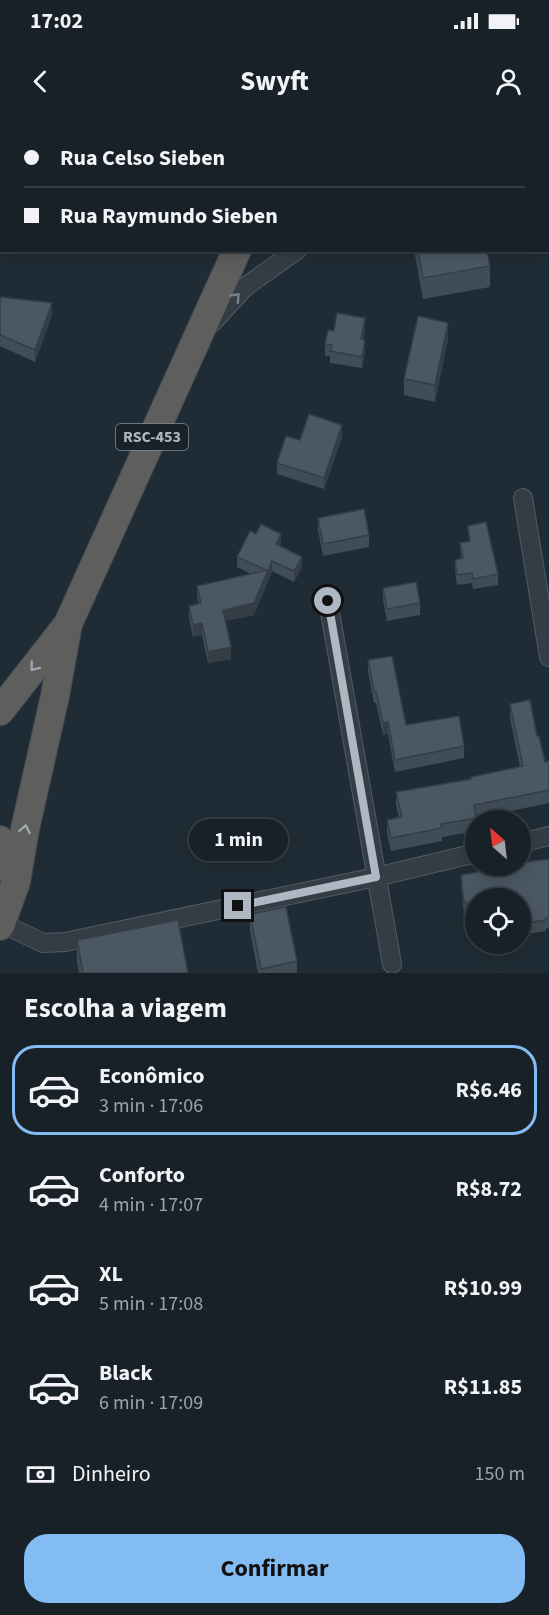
<!DOCTYPE html>
<html lang="pt">
<head>
<meta charset="utf-8">
<style>
  body { margin:0; font-family:"Source Sans 3",sans-serif; background:#252e34; color:#f1f3f6; height:100vh; display:flex; flex-direction:column; font-size:22px; white-space:nowrap }
  * { box-sizing:border-box; margin:0 }
  p { font-size:20px; color:#9fa3a8 }
  .icon { flex:none; width:33px; height:33px; fill:none; stroke:currentColor; stroke-width:2; stroke-linecap:round; stroke-linejoin:round }
  .map { position:relative; height:853px; overflow:hidden }
  .panel { display:flex; flex-direction:column; background:#182128; flex:1 }
  .panel>* { flex:none }
  .guide { position:absolute; left:0px; top:0px; width:549px; height:132px; box-shadow:0 3px 15px #0003,0 0 0 2px #363e45; display:grid; align-content:center; height:132px; padding:0 24px; background:#182128 }
  .needle { width:39px; rotate:332deg }
  .fabs { position:absolute; left:465px; top:690px; display:grid; gap:12px }
  .fabs a { display:grid; place-items:center; width:66px; height:66px; border-radius:50%; background:#182128; box-shadow:0 3px 15px #0003,0 0 0 2px #363e45; font-size:30px }
  .end { position:absolute; width:27px; height:27px; margin:-14px; border:8px solid #aeb8c3; background:#111; box-shadow:0 0 0 3px #111 }
  .from { border-radius:50% }
  .bubble { position:absolute; height:42px; border-radius:21px; background:#182128; box-shadow:0 3px 15px #0003,0 0 0 2px #363e45; font-size:20px; font-weight:700; line-height:42px; text-align:center }
  .guide b { display:flex; align-items:center; gap:21px; height:57px; font-size:22px }
  .guide b+b { border-top:2px solid #363e45 }
  .guide i { width:15px; height:15px; background:#f1f3f6 }
  ul { padding:0; list-style:none }
  li { display:flex; align-items:center; gap:18px; height:90px; margin:0 12px 9px; padding:0 12px; border:3px solid transparent; border-radius:24px }
  li div { flex:1 }
  li b { display:block; font-size:22px }
  li em { font-style:normal; font-weight:700 }
  li.active { border-color:#83bcf2 }
  li>.icon { width:54px; height:54px; stroke-width:1.5 }
  h2 { padding:0 24px; font-size:27px; line-height:72px }
  .pay { display:flex; align-items:center; gap:15px; height:66px; padding:0 24px; font-size:22px }
  .pay p { margin-inline-start:auto }
  .button { display:flex; gap:12px; margin-top:auto; padding:12px 24px }
  .button a { flex:1; height:69px; border-radius:24px; background:#83bcf2; color:#111; font-size:24px; font-weight:700; line-height:69px; text-align:center }
  .status { display:flex; justify-content:space-between; align-items:center; height:42px; padding:0 30px; background:#182128; direction:ltr }
  .status svg { height:16px; fill:currentColor }
  header { display:flex; justify-content:space-between; align-items:center; height:78px; padding:0 24px; background:#182128; font-size:27px; font-weight:700 }
  .map>svg:first-child { display:block }
  .lines { fill:none; stroke-linecap:round; stroke-linejoin:round }
  .minor-casing { stroke:#515b64; stroke-width:20 }
  .trunk-casing { stroke:#3e4850; stroke-width:30 }
  .minor { stroke:#343d46; stroke-width:18 }
  .trunk { stroke:#5e5e5c; stroke-width:28 }
  .wall { fill:#404c56 }
  .shaded-wall { fill:#343e46 }
  .building { fill:#4b5864; stroke:#343e46; stroke-width:1.5 }
  .oneway { stroke:#77818b }
  .oneway2 { stroke:#9ea6ae }
  .route { stroke:#aeb8c3; stroke-width:8 }
  .labels { text-anchor:middle; dominant-baseline:central; stroke-width:4.5; stroke-linejoin:round; paint-order:stroke }
  .shield { fill:#19222a; stroke:#818b95; stroke-width:1.5 }
  .shield-label { font-size:16px; font-weight:bold; fill:#aeb8c3 }
</style>
</head>
<body>
<div class="status"><b>17:02</b><svg viewBox="0 0 49 12"><path d="M0 12V9h3v3zM5 12V6h3v6zM10 12V3h3v9zM15 12V0h3v12zM26 1h20v11H26zM47 4h2v5h-2z"/></svg></div>
<header><svg class="icon" aria-label="back" viewBox="0 0 24 24"><path d="M15 5l-7 7 7 7"/></svg>Swyft<svg class="icon" aria-label="person" viewBox="0 0 24 24"><circle cx="12" cy="8" r="4"/><path d="M4 21q1-7 8-7t8 7"/></svg></header>
<div class="map">
<svg width="549" height="853" viewBox="0 0 549 853">
  <rect width="100%" height="100%" fill="#202c35"/>
  <g class="lines">
    <defs>
      <g id="minor">
        <path d="M548,60L549,59"/>
        <path d="M212,203L245,167L297,130"/>
        <path d="M523,378L549,537"/>
        <path d="M328,481L392,844"/>
        <path d="M520,723L549,716"/>
        <path d="M1,803L43,823L65,822L376,757L476,733"/>
      </g>
      <g id="trunk">
        <path d="M298,2V0"/>
        <path d="M0,591L65,508"/>
        <path d="M0,720L8,733L15,760"/>
        <path d="M0,806L16,762L25,709L55,576L68,504L237,130"/>
      </g>
    </defs>
    <!-- minor casing -->
    <use href="#minor" class="minor-casing"/>
    <!-- trunk casing -->
    <use href="#trunk" class="trunk-casing"/>
    <!-- minor -->
    <use href="#minor" class="minor"/>
    <!-- trunk -->
    <use href="#trunk" class="trunk"/>
  </g>
  <!-- wall -->
  <g class="wall">
    <path d="M414,130H487L490,146V167L423,179Z"/>
    <path d="M0,177L52,195L35,242L0,226Z"/>
    <path d="M365,209L363,220L365,232L362,248L330,243V236H325V224L334,211Z"/>
    <path d="M448,219L435,282L404,275V259Z"/>
    <path d="M342,317L324,369L277,354V343L300,320Z"/>
    <path d="M318,398L369,415V427L323,436L318,410Z"/>
    <path d="M468,406L498,454V465L473,469L472,463L457,465L455,450V440L461,439L460,423L469,421Z"/>
    <path d="M281,424L280,426L302,447L294,462L272,451L254,495L225,501L231,539L208,543L202,515L193,517L189,498V486L199,484L197,477V466L251,454L237,447V437Z"/>
    <path d="M383,468L420,483V495L387,501L383,480Z"/>
    <path d="M368,540L406,605L464,626V638L395,652L388,614L383,615L376,583H374L368,551Z"/>
    <path d="M510,584L537,616L545,642L549,641V683L476,698V711L442,717V721L391,731L387,713V700L399,698L396,685V672L471,659L520,647L510,598Z"/>
    <path d="M549,739V808H546V811L520,815V778H476V793L464,794L461,766V755Z"/>
    <path d="M250,794L297,841V853H258L250,811Z"/>
    <path d="M77,820L188,853H79L77,841Z"/>
  </g>
  <!-- shaded-wall -->
  <g class="shaded-wall">
    <path d="M52,183V195L35,242V230Z"/>
    <path d="M365,198V209L361,231V219Z"/>
    <path d="M448,203V219L435,282V265Z"/>
    <path d="M365,220V232L362,248V237Z"/>
    <path d="M342,305V317L324,369V358Z"/>
    <path d="M281,414V424L276,435V424Z"/>
    <path d="M302,437V447L294,462V451Z"/>
    <path d="M272,441V451L268,462V451Z"/>
    <path d="M268,450V462L254,495L223,501V490Z"/>
    <path d="M202,503V515L193,517V505Z"/>
    <path d="M231,527V539L208,543V532Z"/>
    <path d="M388,602V614L383,615V603Z"/>
  </g>
  <!-- building -->
  <g class="building">
    <path d="M418,130H487L490,146L423,158Z"/>
    <path d="M0,177L52,183L35,230L0,215Z"/>
    <path d="M337,193L365,198L361,219L365,220L362,237L330,231L332,225L325,224L328,210L334,211Z"/>
    <path d="M418,196L448,203L435,265L404,259Z"/>
    <path d="M309,294L342,305L324,358L277,343L286,316L300,320Z"/>
    <path d="M364,389L369,415L323,424L318,398Z"/>
    <path d="M486,402L498,454L473,459L472,453L457,455L455,440L463,438L460,423L470,421L468,406Z"/>
    <path d="M261,404L281,414L276,424L302,437L294,451L272,441L268,451V450H266L237,437L250,411L256,414Z"/>
    <path d="M268,450L254,483L223,490L231,527L208,532L202,503L193,505L189,486L201,483L197,466Z"/>
    <path d="M416,462L420,483L387,489L383,468Z"/>
    <path d="M392,536L406,605L459,596L464,626L395,640L388,602L383,603L376,571H374L368,540Z"/>
    <path d="M530,580L537,616H539L545,642L549,641V670L474,685L476,698L441,704L442,708L391,718L387,700L402,697L396,672L471,659V657L523,646L510,584Z"/>
    <path d="M549,739V797L546,798V800L520,804V778H476V782L464,783L461,755L508,746H520V743Z"/>
    <path d="M286,787L297,841L261,849L250,794Z"/>
    <path d="M178,800L188,853H83L77,820Z"/>
  </g>
  <!-- one-way arrows -->
  <defs><path id="oneway-chevron" d="M-2-3.5L2.5 0L-2 3.5" fill="none" stroke-width="1.6" stroke-linecap="round" stroke-linejoin="round" transform="scale(1.5)"/></defs>
  <use class="oneway" href="#oneway-chevron" transform="translate(236 177) rotate(-47)"/>
  <g class="oneway2">
    <use href="#oneway-chevron" transform="translate(34 547) rotate(128)"/>
    <use href="#oneway-chevron" transform="translate(25 709) rotate(-79)"/>
  </g>
  <g class="lines">
    <!-- route -->
    <path class="route" d="M238,786L376,757L328,481"/>
  </g>
  <g class="labels">
    <!-- shield labels -->
    <rect class="shield" x="116" y="304" width="72" height="26" rx="4.5"/>
    <g class="shield-label">
      <text x="152" y="317">RSC-453</text>
    </g>
  </g>
</svg>
<div class="fabs">
<a><svg class="needle" viewBox="-14 -14 28 28"><path d="M0-13l5 13h-10z" fill="#e53935"/><path d="M0 13l5-13h-10z" fill="#9fa3a8"/></svg></a>
<a><svg class="icon" aria-label="locate" viewBox="0 0 24 24"><circle cx="12" cy="12" r="6"/><path d="M12 2v4M12 18v4M2 12h4M18 12h4"/></svg></a>
</div>
<i class="end from" style="left:328px;top:481px"></i>
<i class="end" style="left:238px;top:786px"></i>
<div class="bubble" style="left:189px;top:699px;width:99px">1 min</div>
<div class="guide">
<b><i class="from"></i>Rua Celso Sieben</b>
<b><i></i>Rua Raymundo Sieben</b>
</div>
</div>
<section class="panel">
<h2>Escolha a viagem</h2>
<ul>
<li class="active"><svg class="icon" aria-label="car" viewBox="0 0 24 24"><path d="M5 17H2v-5l4-1 3-4h7l3 4 3 1v5h-3M9 17h6M6 11h13"/><circle cx="7" cy="17" r="2"/><circle cx="17" cy="17" r="2"/></svg><div><b>Econômico</b><p>3 min · 17:06</p></div><em>R$6.46</em></li>
<li><svg class="icon" aria-label="car" viewBox="0 0 24 24"><path d="M5 17H2v-5l4-1 3-4h7l3 4 3 1v5h-3M9 17h6M6 11h13"/><circle cx="7" cy="17" r="2"/><circle cx="17" cy="17" r="2"/></svg><div><b>Conforto</b><p>4 min · 17:07</p></div><em>R$8.72</em></li>
<li><svg class="icon" aria-label="car" viewBox="0 0 24 24"><path d="M5 17H2v-5l4-1 3-4h7l3 4 3 1v5h-3M9 17h6M6 11h13"/><circle cx="7" cy="17" r="2"/><circle cx="17" cy="17" r="2"/></svg><div><b>XL</b><p>5 min · 17:08</p></div><em>R$10.99</em></li>
<li><svg class="icon" aria-label="car" viewBox="0 0 24 24"><path d="M5 17H2v-5l4-1 3-4h7l3 4 3 1v5h-3M9 17h6M6 11h13"/><circle cx="7" cy="17" r="2"/><circle cx="17" cy="17" r="2"/></svg><div><b>Black</b><p>6 min · 17:09</p></div><em>R$11.85</em></li>
</ul>
<div class="pay"><svg class="icon" aria-label="cash" viewBox="0 0 24 24"><path d="M3 7h18v10H3z"/><circle cx="12" cy="12" r="2"/></svg>Dinheiro<p>150 m</p></div>
<div class="button"><a>Confirmar</a></div>
</section>
</body>
</html>
